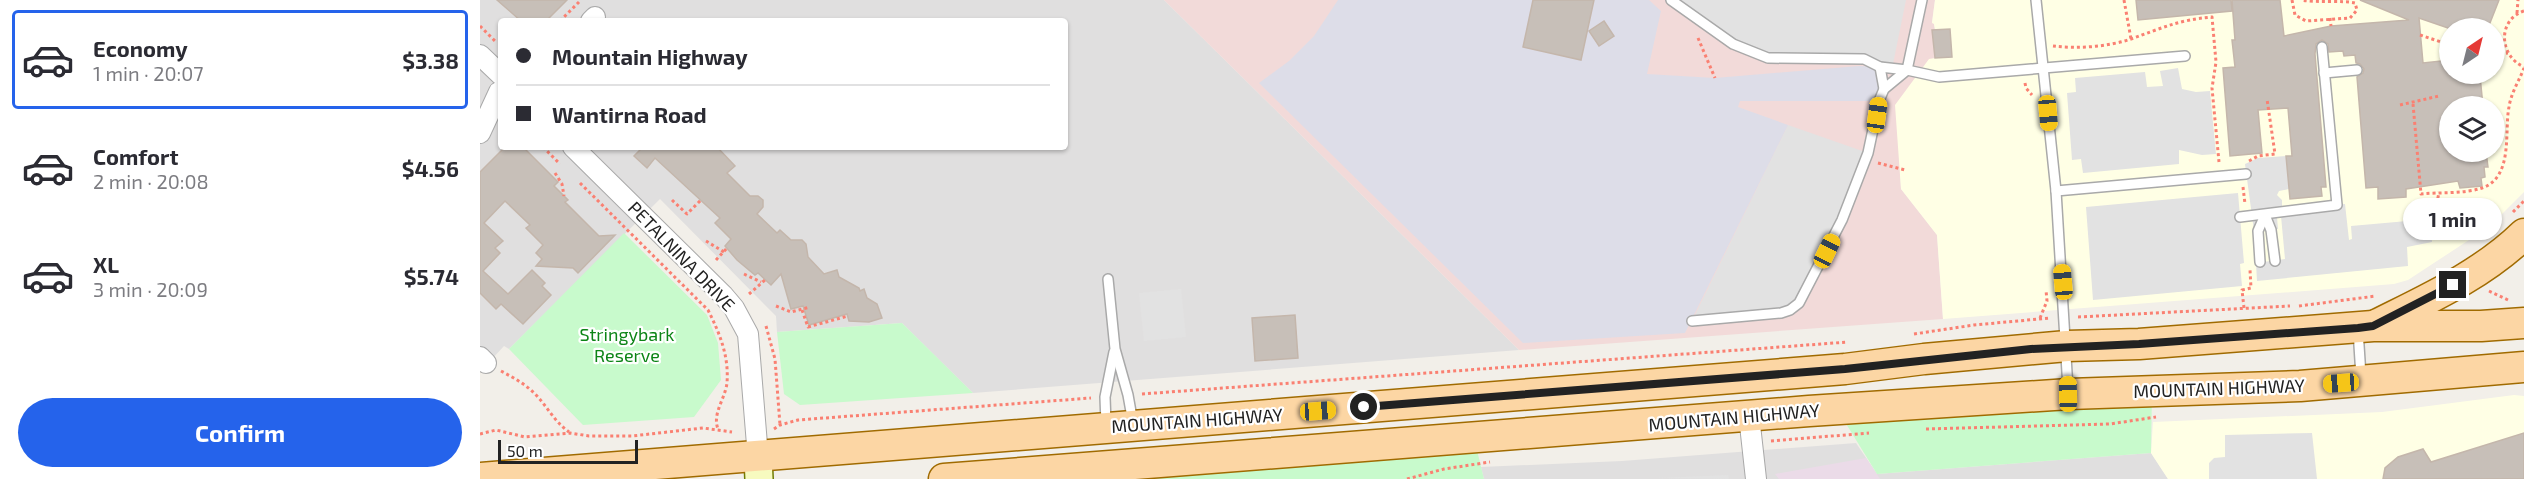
<!DOCTYPE html>
<html lang="en">
<head>
<meta charset="utf-8">
<style>
  body { margin:0; font-family:"Exo 2",sans-serif; background:#f2f2f3; color:#2b2b33; height:100vh; display:flex; flex-direction:column; font-size:22px; white-space:nowrap }
  * { box-sizing:border-box; margin:0 }
  p { font-size:20px; color:#7c7c81 }
  .icon { flex:none; width:33px; height:33px; fill:none; stroke:currentColor; stroke-width:2; stroke-linecap:round; stroke-linejoin:round }
  .map { position:relative; flex:1; overflow:hidden }
  .sheet { display:flex; flex-direction:column; background:#fff; width:480px }
  .sheet>* { flex:none }
  .banner { position:absolute; left:18px; top:18px; width:570px; height:132px; border-radius:6px; box-shadow:0 2px 4px #0004; display:grid; align-content:center; height:132px; padding:0 18px; background:#fff }
  .needle { width:39px; rotate:35deg }
  .fabs { position:absolute; left:1959px; top:18px; display:grid; gap:12px }
  .fabs a { display:grid; place-items:center; width:66px; height:66px; border-radius:50%; background:#fff; box-shadow:0 2px 4px #0004; font-size:30px }
  .scale { position:absolute; left:18px; bottom:15px; width:140px; box-sizing:border-box; padding-left:6px; border:3px solid #222; border-top:0; font-size:16px; line-height:21px; white-space:nowrap; color:#222; -webkit-text-stroke:4px #fff; paint-order:stroke }
  .end { position:absolute; width:27px; height:27px; margin:-14px; border:8px solid #222; background:#fff; box-shadow:0 0 0 3px #fff }
  .from { border-radius:50% }
  .bubble { position:absolute; height:42px; border-radius:21px; background:#fff; box-shadow:0 2px 4px #0004; font-size:20px; font-weight:700; line-height:42px; text-align:center }
  .car { position:absolute; width:18px; height:36px; margin:-18px -9px; border-radius:8px; box-shadow:0 0 4px 2px #0007; background:linear-gradient(#f5c518 24%,#345 0 40%,#f5c518 0 76%,#345 0 86%,#f5c518 0) }
  .banner b { display:flex; align-items:center; gap:21px; height:57px; font-size:22px }
  .banner b+b { border-top:2px solid #e1e1e2 }
  .banner i { width:15px; height:15px; background:#2b2b33 }
  ul { padding:10px 0 0; list-style:none }
  li { display:flex; align-items:center; gap:18px; height:99px; margin:0 12px 9px; padding:0 6px; border:3px solid transparent; border-radius:6px }
  li div { flex:1 }
  li b { display:block; font-size:22px }
  li em { font-style:normal; font-weight:700 }
  li.active { border-color:#2563eb }
  li>.icon { width:54px; height:54px; stroke-width:1.5 }
  .button { display:flex; gap:12px; margin-top:auto; padding:12px 18px }
  .button a { flex:1; height:69px; border-radius:36px; background:#2563eb; color:#fff; font-size:24px; font-weight:700; line-height:69px; text-align:center }
  main { display:flex; flex:1; min-height:0 }
  .map>svg:first-child { display:block }
  .residential { fill:#e0dfdf; fill-rule:evenodd }
  .commercial { fill:#f2dad9 }
  .industrial { fill:#ebdbe8 }
  .education { fill:#ffffe5; fill-rule:evenodd }
  .park { fill:#c8facc }
  .parking { fill:#e2e2e2 }
  .plaza { fill:#dddde8 }
  .building { fill:#c7bfb8; stroke:#c4b6ab; stroke-width:1.5 }
  .lines { fill:none; stroke-linecap:round; stroke-linejoin:round }
  .lane-casing { stroke:#a9a9a9; stroke-width:12 }
  .street-casing { stroke:#a9a9a9; stroke-width:22 }
  .secondary-casing { stroke:#707d05; stroke-width:30 }
  .primary-casing { stroke:#a06b00; stroke-width:33 }
  .path { stroke:#fa8072; stroke-width:3; stroke-dasharray:3 3; stroke-linecap:butt }
  .lane { stroke:#fff; stroke-width:9 }
  .street { stroke:#fff; stroke-width:20 }
  .secondary { stroke:#f7fabf; stroke-width:27 }
  .primary { stroke:#fcd6a4; stroke-width:30 }
  .route { stroke:#222; stroke-width:8 }
  .labels { text-anchor:middle; dominant-baseline:central; stroke-width:4.5; stroke-linejoin:round; paint-order:stroke }
  .street-label { font-size:18px; fill:#222; stroke:#fff }
  .park-label { font-size:18px; fill:#0c8416; stroke:#fff }
</style>
</head>
<body>
<main>
<section class="sheet">
<ul>
<li class="active"><svg class="icon" aria-label="car" viewBox="0 0 24 24"><path d="M5 17H2v-5l4-1 3-4h7l3 4 3 1v5h-3M9 17h6M6 11h13"/><circle cx="7" cy="17" r="2"/><circle cx="17" cy="17" r="2"/></svg><div><b>Economy</b><p>1 min · 20:07</p></div><em>$3.38</em></li>
<li><svg class="icon" aria-label="car" viewBox="0 0 24 24"><path d="M5 17H2v-5l4-1 3-4h7l3 4 3 1v5h-3M9 17h6M6 11h13"/><circle cx="7" cy="17" r="2"/><circle cx="17" cy="17" r="2"/></svg><div><b>Comfort</b><p>2 min · 20:08</p></div><em>$4.56</em></li>
<li><svg class="icon" aria-label="car" viewBox="0 0 24 24"><path d="M5 17H2v-5l4-1 3-4h7l3 4 3 1v5h-3M9 17h6M6 11h13"/><circle cx="7" cy="17" r="2"/><circle cx="17" cy="17" r="2"/></svg><div><b>XL</b><p>3 min · 20:09</p></div><em>$5.74</em></li>
</ul>
<div class="button"><a>Confirm</a></div>
</section>
<div class="map">
<svg width="2044" height="479" viewBox="0 0 2044 479">
  <rect width="100%" height="100%" fill="#f2efe9"/>
  <!-- residential -->
  <g class="residential">
    <path d="M0,0H684L1039,350L493,393L422,323L297,332L296,316L180,199L29,349L24,346L0,372ZM21,21H585V147H21Z"/>
    <path d="M1376,443L1397,474L1671,453L1688,479H1004L1001,467L1142,461Z"/>
  </g>
  <!-- commercial -->
  <path class="commercial" d="M684,0H1455L1452,22L1454,23L1455,30L1452,31L1455,58L1420,169L1421,189L1457,235L1463,319L1039,350Z"/>
  <!-- industrial -->
  <path class="industrial" d="M1386,458L1400,479H1299L1295,474Z"/>
  <!-- education -->
  <g class="education">
    <path d="M1455,0H2044V192L2014,222L1989,240L1928,280L1914,284L1463,319L1457,235L1421,189L1415,105L1449,59L1455,58L1452,30H1455L1454,24L1452,23ZM1970,28H2014V74H1970ZM1970,106H2014V152H1970Z"/>
    <path d="M2034,395L2044,396V479H1688L1671,453L1673,422L1902,412Z"/>
  </g>
  <!-- park -->
  <g class="park">
    <path d="M144,233L227,315L238,343L241,380L214,417L103,425L29,349Z"/>
    <path d="M422,323L493,393L320,405L304,394L297,332Z"/>
    <path d="M1672,390L1671,453L1397,474L1357,409Z"/>
    <path d="M994,438L1004,479H464Z"/>
  </g>
  <!-- parking -->
  <g class="parking">
    <path d="M1191,0H1426L1413,64L1384,59L1288,58L1253,44Z"/>
    <path d="M1698,68L1702,89L1716,92L1730,91L1736,154L1722,155L1699,150V164L1603,173L1601,159L1592,160L1587,93L1596,92L1595,78L1665,72L1667,87L1683,86L1680,71Z"/>
    <path d="M1308,125L1388,153L1362,220L1310,310L1212,321Z"/>
    <path d="M1806,156L1809,189L1799,191L1797,195L1802,200V211L1865,204L1869,240L1872,239L1871,226L1950,219L1952,242L1927,247L1928,266L1777,281L1776,263L1805,259L1801,216L1797,217L1798,229L1774,231L1765,164L1778,158Z"/>
    <path d="M1758,193L1764,263L1760,264L1762,286L1613,300L1606,207Z"/>
    <path d="M701,289L706,337L664,341L659,293Z"/>
    <path d="M1832,433L1837,479H1729V463L1734,458L1745,457V435Z"/>
    <path d="M1248,475L1249,479L1178,478Z"/>
  </g>
  <!-- plaza -->
  <path class="plaza" d="M858,0H1169L1181,11L1167,74L1235,78L1379,66L1400,67L1404,89L1399,101H1260L1258,107L1308,125L1205,333L1043,343L779,83L809,61L834,36Z"/>
  <!-- building -->
  <g class="building">
    <path d="M17,0H87L66,21H41Z"/>
    <path d="M1053,0H1114L1101,60L1043,47Z"/>
    <path d="M1656,0H1751L1752,11L1658,20Z"/>
    <path d="M1752,0H1800L1804,36L1851,26L1929,20L1880,0H2019L2008,28H1968L1939,18L1943,63L1970,60V74H1993L1994,77L2000,76L2003,106H1970V152H2006L2008,167H2004L2005,177L2001,178L2002,186L1980,188L1978,181L1926,189V197L1898,199V187L1886,188L1877,77L1883,73L1884,69L1880,64L1876,63L1875,55L1864,56L1863,51L1849,52L1848,44L1842,40L1836,44L1835,54L1846,187H1841L1842,196L1810,199L1806,156H1812L1808,108L1778,110L1782,153L1750,156L1743,68L1755,67L1752,40H1755Z"/>
    <path d="M1124,21L1134,36L1119,46L1109,31Z"/>
    <path d="M1470,29L1472,57L1455,58L1452,30Z"/>
    <path d="M25,147H43L78,182L74,186L88,200L85,202L119,236L135,235L98,273L93,268L56,266L62,259L56,253L63,245L46,228L50,225L25,201L4,223L23,241L15,248L20,253L3,271L28,294L52,270L65,283L62,286L71,295L43,324L21,304L16,309L0,293V172Z"/>
    <path d="M163,147H237L255,166L247,173L270,196H278L283,200V207L277,214L297,233L300,230L311,240H322L326,244L328,257L344,274L357,270L359,277L379,288L380,291L384,289L387,298L397,304L402,318L389,322L369,321L367,314L329,325L323,306L311,309L301,274L291,285L278,273L275,275L257,260L245,246L251,239L235,223L240,218L175,158L167,168L154,156Z"/>
    <path d="M815,315L818,358L775,361L772,318Z"/>
    <path d="M2044,433V479H1903L1905,468L1918,457L1943,449L1951,462Z"/>
  </g>
  <g class="lines">
    <defs>
      <g id="lane">
        <path d="M1191,0L1253,44L1288,58L1384,59L1400,67L1427,70L1442,0"/>
        <path d="M1556,0L1576,191L1588,389"/>
        <path d="M1400,67L1404,89"/>
        <path d="M1844,73L1877,70"/>
        <path d="M1576,191L1766,174"/>
        <path d="M1785,215L1791,230L1795,261"/>
        <path d="M1760,217L1857,205L1842,47"/>
        <path d="M1780,262L1778,231L1785,215"/>
        <path d="M628,279L635,349L648,395L653,423"/>
        <path d="M1212,321L1301,313L1310,310L1319,303L1362,220L1388,153L1399,101L1404,89L1427,70L1459,77L1705,56"/>
        <path d="M1878,330L1881,376"/>
        <path d="M626,424L625,397L634,352"/>
      </g>
      <g id="street">
        <path d="M111,21L115,17"/>
        <path d="M0,55L21,75"/>
        <path d="M0,133L19,92"/>
        <path d="M93,147L243,295L254,308L268,334L278,457"/>
        <path d="M0,357L6,363"/>
        <path d="M1269,416L1276,479"/>
      </g>
      <path id="secondary" d="M278,457L279,479"/>
      <g id="primary">
        <path d="M1898,324C1950,298 2003,274 2044,234"/>
        <path d="M0,478L1365,369L1444,359L1587,346L1659,344L1893,326H2001L2044,323"/>
        <path d="M464,479L1329,411L1589,394L1820,386L2044,367"/>
      </g>
    </defs>
    <!-- lane casing -->
    <use href="#lane" class="lane-casing"/>
    <!-- street casing -->
    <use href="#street" class="street-casing"/>
    <!-- secondary casing -->
    <use href="#secondary" class="secondary-casing"/>
    <!-- primary casing -->
    <use href="#primary" class="primary-casing"/>
    <!-- path -->
    <g class="path">
      <path d="M1644,0L1651,39"/>
      <path d="M1812,0L1815,15L1826,21L1870,18L1877,10L1875,3C1863,0 1837,3 1821,0"/>
      <path d="M2044,11C2017,20 2019,56 2044,67"/>
      <path d="M2037,13L2038,0"/>
      <path d="M1850,18L1851,26"/>
      <path d="M80,21L99,2"/>
      <path d="M0,26L15,41"/>
      <path d="M1940,35L1970,45"/>
      <path d="M1218,38L1235,78"/>
      <path d="M1573,46C1597,49 1627,47 1651,39C1682,28 1698,20 1732,17L1736,62L1732,88L1739,162"/>
      <path d="M2014,54L2028,53"/>
      <path d="M1545,83L1546,88L1552,95"/>
      <path d="M1933,104L1941,194C1960,192 1984,194 2002,188C2034,177 2024,131 2029,107C2031,93 2039,81 2044,68"/>
      <path d="M1920,105L1959,96"/>
      <path d="M63,147L80,164"/>
      <path d="M1769,161L1778,156L1795,154L1787,99"/>
      <path d="M1398,163L1425,170"/>
      <path d="M75,173L82,184L84,196"/>
      <path d="M100,183L228,310C240,334 249,356 247,383C245,399 232,414 238,429"/>
      <path d="M1763,187L1765,204"/>
      <path d="M192,200L207,214L221,200"/>
      <path d="M2033,212L2044,201"/>
      <path d="M1955,240V214L1959,192"/>
      <path d="M226,241L244,252"/>
      <path d="M236,260L247,248"/>
      <path d="M264,274L281,282"/>
      <path d="M2009,291L2028,300"/>
      <path d="M269,294L285,280"/>
      <path d="M296,306L311,312L330,307"/>
      <path d="M1819,306L1896,296"/>
      <path d="M1764,308L1762,290L1771,288L1770,270"/>
      <path d="M322,310L328,327L368,316"/>
      <path d="M1598,317L1810,306"/>
      <path d="M1560,318L1567,301L1566,290"/>
      <path d="M286,326L295,359L300,425"/>
      <path d="M1434,334L1494,325L1570,318"/>
      <path d="M21,371C34,378 47,385 57,396C68,408 75,422 89,432"/>
      <path d="M662,394L1368,342"/>
      <path d="M294,429L300,425L318,420L611,398"/>
      <path d="M1446,429L1630,424L1676,417"/>
      <path d="M0,434L16,430L45,437L90,433L109,436H152L223,428L252,432"/>
      <path d="M1291,441L1389,433"/>
      <path d="M927,479L964,469L1010,462"/>
    </g>
    <!-- lane -->
    <use href="#lane" class="lane"/>
    <!-- street -->
    <use href="#street" class="street"/>
    <!-- secondary -->
    <use href="#secondary" class="secondary"/>
    <!-- primary -->
    <use href="#primary" class="primary"/>
  </g>
  <g class="lines">
    <!-- route -->
    <path class="route" d="M884,407L1365,369L1551,349L1659,344L1878,328L1893,326L1973,285"/>
  </g>
  <g class="labels">
    <!-- street labels -->
    <g class="street-label">
      <text transform="translate(202 256) rotate(46)">PETALNINA DRIVE</text>
      <text transform="translate(1739 388) rotate(-2)">MOUNTAIN HIGHWAY</text>
      <text transform="translate(1254 417) rotate(-5)">MOUNTAIN HIGHWAY</text>
      <text transform="translate(717 420) rotate(-4)">MOUNTAIN HIGHWAY</text>
    </g>
    <!-- park labels -->
    <g class="park-label">
      <text x="147" y="334">Stringybark<tspan x="147" dy="21">Reserve</tspan></text>
    </g>
  </g>
</svg>
<div class="fabs">
<a><svg class="needle" viewBox="-14 -14 28 28"><path d="M0-13l5 13h-10z" fill="#e53935"/><path d="M0 13l5-13h-10z" fill="#7c7c81"/></svg></a>
<a><svg class="icon" aria-label="layers" viewBox="0 0 24 24"><path d="M12 4l9 5-9 5-9-5zM3 14l9 5 9-5"/></svg></a>
</div>
<div class="scale">50 m</div>
<i class="end from" style="left:884px;top:407px"></i>
<i class="end" style="left:1973px;top:285px"></i>
<div class="bubble" style="left:1923px;top:198px;width:99px">1 min</div>
<i class="car" style="left:1568px;top:113px;rotate:175deg"></i>
<i class="car" style="left:1397px;top:115px;rotate:8deg"></i>
<i class="car" style="left:1347px;top:251px;rotate:26deg"></i>
<i class="car" style="left:1583px;top:282px;rotate:355deg"></i>
<i class="car" style="left:1861px;top:383px;rotate:266deg"></i>
<i class="car" style="left:1588px;top:394px;rotate:359deg"></i>
<i class="car" style="left:838px;top:411px;rotate:86deg"></i>
<div class="banner">
<b><i class="from"></i>Mountain Highway</b>
<b><i></i>Wantirna Road</b>
</div>
</div>
</main>
</body>
</html>
